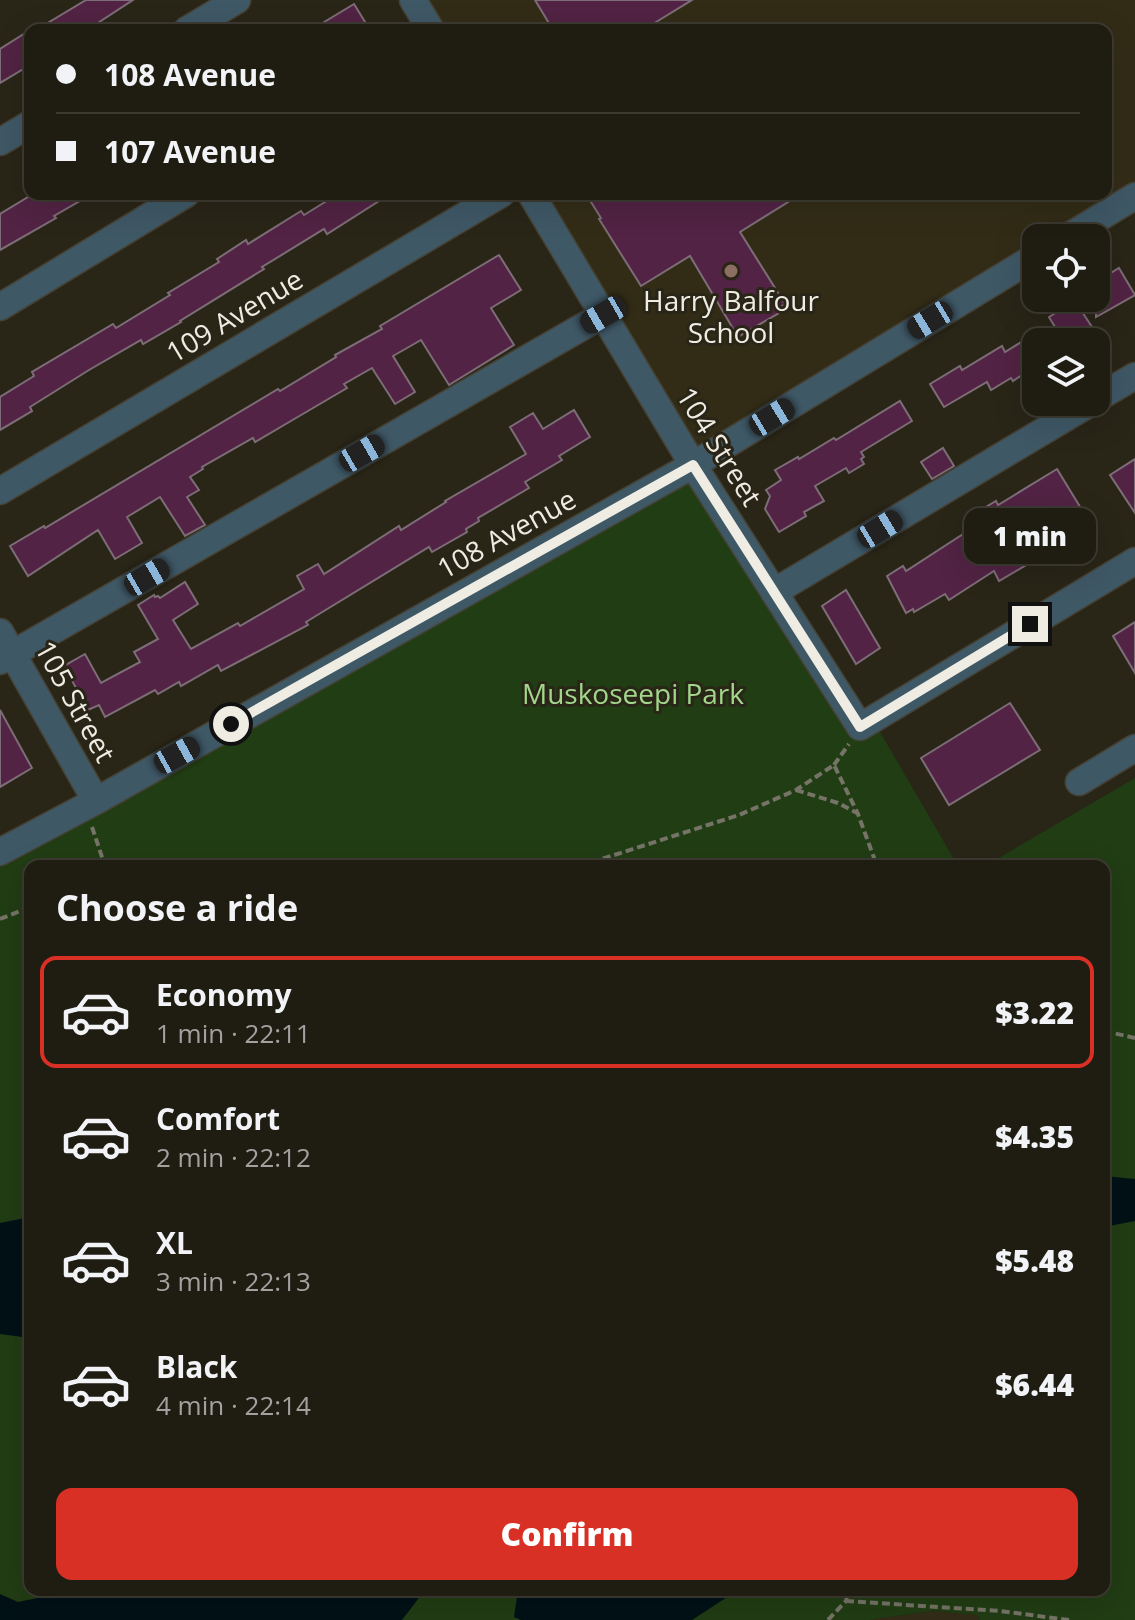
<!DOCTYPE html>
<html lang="en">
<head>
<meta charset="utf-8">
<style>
  body { margin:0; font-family:"Open Sans",sans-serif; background:#2c291f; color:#f1f3f6; height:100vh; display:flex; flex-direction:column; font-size:30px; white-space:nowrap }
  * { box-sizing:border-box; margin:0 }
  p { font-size:26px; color:#a1a19f }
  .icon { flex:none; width:44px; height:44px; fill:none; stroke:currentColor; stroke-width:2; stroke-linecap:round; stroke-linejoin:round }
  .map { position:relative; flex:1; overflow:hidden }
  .details { position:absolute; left:24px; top:860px; width:1086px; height:736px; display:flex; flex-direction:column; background:#1f1c11; border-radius:16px; box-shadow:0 8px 32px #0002,0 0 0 2px #3c3a31 }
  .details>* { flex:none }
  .top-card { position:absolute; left:24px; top:24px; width:1088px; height:176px; border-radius:16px; box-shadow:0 8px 32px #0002,0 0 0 2px #3c3a31; display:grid; align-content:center; height:176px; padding:0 32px; background:#1f1c11 }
  .controls { position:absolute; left:1022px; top:224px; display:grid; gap:16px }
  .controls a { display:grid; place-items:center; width:88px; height:88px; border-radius:16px; background:#1f1c11; box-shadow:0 8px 32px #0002,0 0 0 2px #3c3a31; font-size:40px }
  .end { position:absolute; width:36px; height:36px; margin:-18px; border:10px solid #eeece3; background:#111; box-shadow:0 0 0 4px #111 }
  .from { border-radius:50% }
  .bubble { position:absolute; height:56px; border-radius:16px; background:#1f1c11; box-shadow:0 8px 32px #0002,0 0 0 2px #3c3a31; font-size:26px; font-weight:800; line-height:56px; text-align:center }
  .car { position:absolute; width:24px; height:48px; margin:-24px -12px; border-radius:10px; box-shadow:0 0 6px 2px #0007; background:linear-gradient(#222 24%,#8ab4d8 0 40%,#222 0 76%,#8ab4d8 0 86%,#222 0) }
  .top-card b { display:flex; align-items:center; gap:28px; height:76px; font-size:30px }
  .top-card b+b { border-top:2px solid #3c3a31 }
  .top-card i { width:20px; height:20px; background:#f1f3f6 }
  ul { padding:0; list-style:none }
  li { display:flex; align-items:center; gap:24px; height:112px; margin:0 16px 12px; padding:0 16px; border:4px solid transparent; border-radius:16px }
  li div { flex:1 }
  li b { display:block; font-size:30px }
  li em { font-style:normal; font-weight:800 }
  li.current { border-color:#d93025 }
  li>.icon { width:72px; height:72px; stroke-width:1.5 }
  h2 { padding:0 32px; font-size:36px; line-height:96px }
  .primary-button { display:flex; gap:16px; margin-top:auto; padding:16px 32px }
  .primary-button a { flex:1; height:92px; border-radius:16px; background:#d93025; color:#fff; font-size:32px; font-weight:800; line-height:92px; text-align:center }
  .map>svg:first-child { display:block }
  .built { fill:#322c17 }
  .green { fill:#213d14 }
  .water { fill:#001116 }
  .building { fill:#522344; stroke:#7d6d77; stroke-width:2 }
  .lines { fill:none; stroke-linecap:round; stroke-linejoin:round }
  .minor-casing { stroke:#454134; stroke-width:29 }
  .path { stroke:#767367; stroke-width:4; stroke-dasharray:8 4; stroke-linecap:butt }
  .minor { stroke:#3f5866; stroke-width:26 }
  .route { stroke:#eeece3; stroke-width:10 }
  .education-dot { fill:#8d6e63; stroke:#292517; stroke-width:3 }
  .labels { text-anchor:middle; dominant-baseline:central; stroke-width:6; stroke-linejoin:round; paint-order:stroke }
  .poi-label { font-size:28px; fill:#eeece3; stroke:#292517 }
  .street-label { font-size:28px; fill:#eeece3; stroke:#292517 }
  .park-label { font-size:28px; fill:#a1d68b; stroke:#292517 }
</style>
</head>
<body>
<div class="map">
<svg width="1135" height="1620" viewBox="0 0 1135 1620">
  <rect width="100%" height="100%" fill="#292517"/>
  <!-- built -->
  <g class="built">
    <path d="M413,0H1135V196L1066,238H1036V256L693,465L531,194H1106V30H431Z"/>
    <path d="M932,1611L977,1615L980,1620H870Z"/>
  </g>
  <!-- green -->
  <path class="green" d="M694,459L860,727L873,720L958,866H30V1590H1104V866H985L1135,778V1620H980L977,1615L932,1611L869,1620H0V854Z"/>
  <!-- water -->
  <g class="water">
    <path d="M1104,1176L1135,1179V1221L1104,1227Z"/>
    <path d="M30,1217V1338L0,1334V1223Z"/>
    <path d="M76,1590H425L402,1620H0V1594L18,1602Z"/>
    <path d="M518,1590H738L692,1620H521L514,1617Z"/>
  </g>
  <!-- building -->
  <g class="building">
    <path d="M86,0H133L87,30H36Z"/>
    <path d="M535,0H692L643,30H553Z"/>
    <path d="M354,4L370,30H311Z"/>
    <path d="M30,30V65L0,83V49Z"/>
    <path d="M33,194H92L54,216L56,218L0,250V214Z"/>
    <path d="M338,194H390L327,234L324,229L262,267L264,269L180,321L181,322L143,344L141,340L89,370L30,407L32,411L0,430V397L34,376L32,372L113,324L116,328L170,295L168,293L219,262L217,259L246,240L248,244L301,211L304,215Z"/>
    <path d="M586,194H801L740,232L785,304L777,309L779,313L738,337L690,256L641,286L599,219L601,218Z"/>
    <path d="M499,255L521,290L491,308L514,345L449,385L421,340L393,356L415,392L395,404L372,368L344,384L347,388L296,418L255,442L253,438L202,467L203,469L190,477L199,490L187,497L205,525L185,536L160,497L127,517L142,543L115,559L98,530L28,576L10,546L44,526L45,528L278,389L280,391L336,357L335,355L382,329L380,326Z"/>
    <path d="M1119,268L1135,295L1096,317V282Z"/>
    <path d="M1075,301L1092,327L1069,342H1064L1049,317Z"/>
    <path d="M1036,333V399L1022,375L1013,381L1011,378L991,390L987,382L944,407L930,384L960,366L962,370L1002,346L1005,352Z"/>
    <path d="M900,401L912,421L861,452L864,457L861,459L864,464L849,473L846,468L815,486L824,501L804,512L806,516L779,532L765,509L770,496L766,490L781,480L775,470L798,457L799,459L834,438L836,440Z"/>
    <path d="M574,410L590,437L559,456L562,460L525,482L529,488L478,518L479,521L466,529L467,532L432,552L429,547L306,622L308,625L221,671L218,665L181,686L179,682L158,694L155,690L105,717L99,705L88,710L64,666L85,654L101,683L140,662L134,652L158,639L138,605L154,595L155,597L158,596L160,598L185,582L198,604L173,620L191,649L238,623L240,626L304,589L297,576L318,564L324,574L399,526L401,530L446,502L445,501L526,454L510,427L533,413L543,429Z"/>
    <path d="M943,448L954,466L932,479L921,462Z"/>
    <path d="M1135,459V513L1110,475Z"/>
    <path d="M1057,469L1093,528L1058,549L1057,547L999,581L994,571L949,600L945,594L914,612L913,609L906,613L887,576L903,566L906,571L980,523L974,514L996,501L998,505Z"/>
    <path d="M846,590L880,648L856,664L822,606Z"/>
    <path d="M1135,622V673L1113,636Z"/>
    <path d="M1010,703L1040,750L949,805L921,758Z"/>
    <path d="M0,710L32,768L0,787Z"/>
  </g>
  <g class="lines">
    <defs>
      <g id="minor">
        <path d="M413,0L431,30"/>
        <path d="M187,30L237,0"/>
        <path d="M0,142L30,124"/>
        <path d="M531,194L693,465L860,727L1135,561"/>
        <path d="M1066,238L1135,196"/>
        <path d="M0,307L186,194"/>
        <path d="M1096,399L1135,376"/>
        <path d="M0,491L501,194"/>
        <path d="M774,592L1092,402"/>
        <path d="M0,632L96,801"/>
        <path d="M0,661L603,315"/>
        <path d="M1079,782L1135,748"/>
        <path d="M0,852L96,801L693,465L1036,256"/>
      </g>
    </defs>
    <!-- minor casing -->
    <use href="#minor" class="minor-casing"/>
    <!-- path -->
    <g class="path">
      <path d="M834,765L849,744"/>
      <path d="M796,790L838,803L857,813"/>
      <path d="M92,827L105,866"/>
      <path d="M580,866L739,815L796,790L834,765L858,814L877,866"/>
      <path d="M0,919L30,907"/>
      <path d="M1104,1031L1135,1038"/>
      <path d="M846,1601L1000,1611L1069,1620"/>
      <path d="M828,1620L846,1601L848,1590"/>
    </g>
    <!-- minor -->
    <use href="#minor" class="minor"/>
  </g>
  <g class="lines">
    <!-- route -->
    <path class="route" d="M231,724L693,465L860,727L1030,624"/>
  </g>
  <!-- markers -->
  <circle class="education-dot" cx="731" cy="271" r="8"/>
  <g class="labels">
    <!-- poi labels -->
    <g class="poi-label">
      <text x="731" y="300">Harry Balfour<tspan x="731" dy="32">School</tspan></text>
    </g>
    <!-- street labels -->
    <g class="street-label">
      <text transform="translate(234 315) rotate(-31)">109 Avenue</text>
      <text transform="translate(720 446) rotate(58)">104 Street</text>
      <text transform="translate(506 533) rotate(-29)">108 Avenue</text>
      <text transform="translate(76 701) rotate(61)">105 Street</text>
    </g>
    <!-- park labels -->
    <g class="park-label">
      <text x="633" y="693">Muskoseepi Park</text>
    </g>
  </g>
</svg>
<div class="controls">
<a><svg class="icon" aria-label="locate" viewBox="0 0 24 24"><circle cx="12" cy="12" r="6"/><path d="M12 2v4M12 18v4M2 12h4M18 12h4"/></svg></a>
<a><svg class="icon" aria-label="layers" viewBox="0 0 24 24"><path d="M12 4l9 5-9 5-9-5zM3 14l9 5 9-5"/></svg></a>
</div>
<i class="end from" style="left:231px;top:724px"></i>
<i class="end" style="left:1030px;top:624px"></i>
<div class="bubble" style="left:964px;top:508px;width:132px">1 min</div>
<i class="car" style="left:603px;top:315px;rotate:240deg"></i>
<i class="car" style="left:930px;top:320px;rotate:239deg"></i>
<i class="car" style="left:772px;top:417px;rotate:59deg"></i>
<i class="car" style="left:362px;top:453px;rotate:60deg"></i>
<i class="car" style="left:880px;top:529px;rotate:59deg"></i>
<i class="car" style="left:147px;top:577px;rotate:60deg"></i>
<i class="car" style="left:177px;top:755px;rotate:61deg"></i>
<div class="top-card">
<b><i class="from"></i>108 Avenue</b>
<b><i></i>107 Avenue</b>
</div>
<section class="details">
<h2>Choose a ride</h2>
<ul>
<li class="current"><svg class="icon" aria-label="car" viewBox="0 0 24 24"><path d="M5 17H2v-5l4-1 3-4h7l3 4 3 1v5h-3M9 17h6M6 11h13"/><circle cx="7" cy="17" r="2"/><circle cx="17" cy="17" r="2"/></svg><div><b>Economy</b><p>1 min · 22:11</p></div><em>$3.22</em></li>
<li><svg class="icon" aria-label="car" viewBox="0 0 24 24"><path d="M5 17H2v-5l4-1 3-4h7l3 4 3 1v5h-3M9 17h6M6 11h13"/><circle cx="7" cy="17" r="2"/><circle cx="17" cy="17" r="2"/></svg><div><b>Comfort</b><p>2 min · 22:12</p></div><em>$4.35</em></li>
<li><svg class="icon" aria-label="car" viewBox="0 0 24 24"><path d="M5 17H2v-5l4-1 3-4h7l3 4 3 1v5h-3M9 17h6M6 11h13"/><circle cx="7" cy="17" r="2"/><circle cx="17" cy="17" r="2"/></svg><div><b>XL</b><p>3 min · 22:13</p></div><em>$5.48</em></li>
<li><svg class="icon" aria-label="car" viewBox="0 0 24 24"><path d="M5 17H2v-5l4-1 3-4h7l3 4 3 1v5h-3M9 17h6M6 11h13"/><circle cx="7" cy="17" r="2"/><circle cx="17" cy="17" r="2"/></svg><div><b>Black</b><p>4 min · 22:14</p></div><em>$6.44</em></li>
</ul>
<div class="primary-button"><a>Confirm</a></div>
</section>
</div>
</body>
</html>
